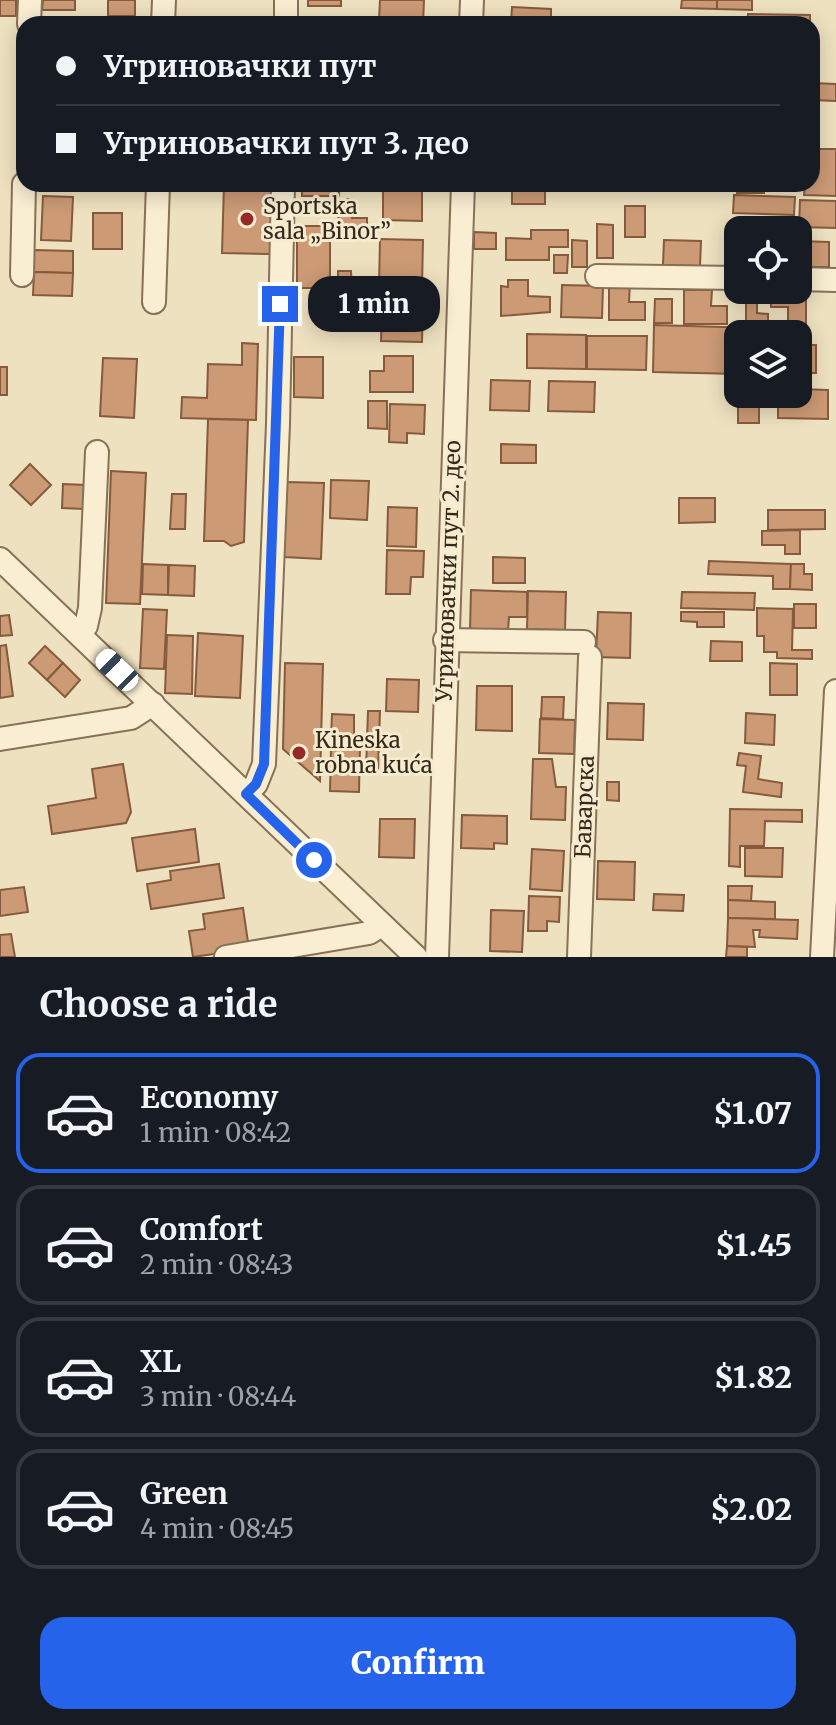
<!DOCTYPE html>
<html lang="en">
<head>
<meta charset="utf-8">
<style>
  body { margin:0; font-family:Merriweather,serif; background:#20242c; color:#f1f3f6; height:100vh; display:flex; flex-direction:column; font-size:30px; white-space:nowrap }
  * { box-sizing:border-box; margin:0 }
  p { font-size:26px; color:#9ea1a6 }
  .icon { flex:none; width:44px; height:44px; fill:none; stroke:currentColor; stroke-width:2; stroke-linecap:round; stroke-linejoin:round }
  .map { position:relative; height:957px; overflow:hidden }
  .panel { display:flex; flex-direction:column; background:#171b24; flex:1 }
  .panel>* { flex:none }
  .top-card { position:absolute; left:16px; top:16px; width:804px; height:176px; border-radius:24px; box-shadow:0 4px 20px #0003; display:grid; align-content:center; height:176px; padding:0 40px; background:#171b24 }
  .controls { position:absolute; left:724px; top:216px; display:grid; gap:16px }
  .controls a { display:grid; place-items:center; width:88px; height:88px; border-radius:16px; background:#171b24; box-shadow:0 4px 20px #0003; font-size:40px }
  .end { position:absolute; width:36px; height:36px; margin:-18px; border:10px solid #2563eb; background:#fff; box-shadow:0 0 0 4px #fff }
  .from { border-radius:50% }
  .bubble { position:absolute; height:56px; border-radius:24px; background:#171b24; box-shadow:0 4px 20px #0003; font-size:26px; font-weight:800; line-height:56px; text-align:center }
  .car { position:absolute; width:24px; height:48px; margin:-24px -12px; border-radius:10px; box-shadow:0 0 6px 2px #0007; background:linear-gradient(#fff 24%,#345 0 40%,#fff 0 76%,#345 0 86%,#fff 0) }
  .top-card b { display:flex; align-items:center; gap:28px; height:76px; font-size:30px }
  .top-card b+b { border-top:2px solid #363941 }
  .top-card i { width:20px; height:20px; background:#f1f3f6 }
  ul { padding:0; list-style:none }
  li { display:flex; align-items:center; gap:24px; height:120px; margin:0 16px 12px; padding:0 24px; border:4px solid #363941; border-radius:24px }
  li div { flex:1 }
  li b { display:block; font-size:30px }
  li em { font-style:normal; font-weight:800 }
  li.active { border-color:#2563eb }
  li>.icon { width:72px; height:72px; stroke-width:1.5 }
  h2 { padding:0 40px; font-size:36px; line-height:96px }
  .primary-button { display:flex; gap:16px; margin-top:auto; padding:16px 40px }
  .primary-button a { flex:1; height:92px; border-radius:24px; background:#2563eb; color:#fff; font-size:32px; font-weight:800; line-height:92px; text-align:center }
  .map>svg:first-child { display:block }
  .building { fill:#cc9a75; stroke:#865b3d; stroke-width:2 }
  .lines { fill:none; stroke-linecap:round; stroke-linejoin:round }
  .minor-casing { stroke:#877157; stroke-width:26 }
  .minor { stroke:#f9eed2; stroke-width:22 }
  .route { stroke:#2563eb; stroke-width:10 }
  .poi-dot { fill:#962827; stroke:#f5ebcf; stroke-width:3 }
  .labels { text-anchor:middle; dominant-baseline:central; stroke-width:6; stroke-linejoin:round; paint-order:stroke }
  .poi-label { font-size:22px; fill:#36291c; stroke:#f5ebcf; text-anchor:start }
  .street-label { font-size:22px; fill:#36291c; stroke:#f5ebcf }
</style>
</head>
<body>
<div class="map">
<svg width="836" height="957" viewBox="0 0 836 957">
  <rect width="100%" height="100%" fill="#eee1bf"/>
  <!-- building -->
  <g class="building">
    <rect x="0" y="0" width="16" height="16"/>
    <path d="M43,0H75V10H42Z"/>
    <rect x="108" y="0" width="27" height="16"/>
    <rect x="308" y="0" width="33" height="6"/>
    <path d="M380,0H424L423,24L379,20Z"/>
    <path d="M682,0H717V9L681,8Z"/>
    <path d="M717,0H752V10L717,9Z"/>
    <path d="M512,7L551,9V24H511Z"/>
    <path d="M748,14L810,15V24H748Z"/>
    <path d="M308,17L342,18L341,24H308Z"/>
    <path d="M812,83L836,84V101L812,100Z"/>
    <path d="M812,149H836V196L804,195L805,184H812Z"/>
    <rect x="98" y="184" width="34" height="5"/>
    <path d="M224,184H272L271,254L222,253Z"/>
    <rect x="302" y="184" width="37" height="12"/>
    <path d="M415,184H449V190L415,189Z"/>
    <rect x="659" y="184" width="26" height="7"/>
    <rect x="713" y="184" width="23" height="7"/>
    <rect x="737" y="184" width="27" height="9"/>
    <path d="M383,189L422,190V221L383,220Z"/>
    <rect x="512" y="189" width="33" height="15"/>
    <path d="M734,195L795,197L794,215L733,213Z"/>
    <path d="M43,196L73,197L71,241L41,240Z"/>
    <path d="M339,199H352V218H367V234H338Z"/>
    <path d="M800,200L836,201V228L799,227Z"/>
    <rect x="625" y="206" width="20" height="31"/>
    <rect x="93" y="213" width="29" height="36"/>
    <path d="M597,224L613,225V258H597Z"/>
    <rect x="297" y="226" width="33" height="62"/>
    <path d="M531,230H568V247H549V260H506V238L531,239Z"/>
    <path d="M474,232L496,233V249H474Z"/>
    <path d="M380,239L423,240L422,287L379,286Z"/>
    <path d="M572,240L587,241V267H572Z"/>
    <path d="M664,240L701,241L700,266L663,265Z"/>
    <path d="M798,241L829,242V267H798Z"/>
    <path d="M34,250L73,251V273L34,272Z"/>
    <path d="M554,255H568L567,273H554Z"/>
    <path d="M338,271H351L352,290H338Z"/>
    <path d="M34,272L73,273L72,296L33,295Z"/>
    <path d="M508,280H528V296L550,297V312L501,316V286L508,287Z"/>
    <path d="M609,283H630L629,302H645V320H609Z"/>
    <path d="M562,285L603,286L602,318L561,317Z"/>
    <path d="M684,290H712L711,306H727V324H684Z"/>
    <path d="M746,290H757V313L768,314V323H746Z"/>
    <path d="M771,294L806,295V324H788V307H771Z"/>
    <path d="M655,299H672V323H654Z"/>
    <path d="M382,303L423,304L422,342L381,341Z"/>
    <path d="M654,325L758,328V334H738V374L653,372Z"/>
    <path d="M527,334L586,335V369L527,368Z"/>
    <path d="M587,336H647L646,370L587,369Z"/>
    <path d="M242,343L258,344L256,420L181,418L182,397L207,398L208,364L242,365Z"/>
    <rect x="798" y="345" width="18" height="28"/>
    <path d="M384,356H413V392H370V371H384Z"/>
    <path d="M294,357H323V398L294,397Z"/>
    <path d="M103,358L137,359L134,418L100,416Z"/>
    <rect x="0" y="367" width="7" height="28"/>
    <path d="M491,380L530,381L529,411L490,410Z"/>
    <path d="M549,381L595,382L594,412L548,411Z"/>
    <path d="M798,389L828,390V419L778,418V394H798Z"/>
    <path d="M368,401H387V429L368,428Z"/>
    <rect x="738" y="401" width="21" height="22"/>
    <path d="M390,404L425,405L424,434L407,433V443L389,442Z"/>
    <path d="M208,419L248,420L244,542L231,546L224,541H204Z"/>
    <path d="M501,444L536,445V463H501Z"/>
    <path d="M30,464L51,485L31,505L10,485Z"/>
    <path d="M111,471L146,473L140,604L106,603Z"/>
    <path d="M331,480L369,481L367,520L330,518Z"/>
    <path d="M287,482L324,483L321,559L284,557Z"/>
    <path d="M63,484L85,485L84,509L62,508Z"/>
    <path d="M172,494H186L185,529H170Z"/>
    <path d="M679,498H715V522L679,523Z"/>
    <path d="M388,507L417,508L416,547L387,546Z"/>
    <path d="M768,510H825V529L768,530Z"/>
    <path d="M800,530V554H785V545H762V531Z"/>
    <path d="M387,550L424,551L423,577H411L410,594H386Z"/>
    <path d="M493,557L525,558V583H493Z"/>
    <path d="M709,561L791,564L790,589H773V576L708,574Z"/>
    <path d="M143,564L168,565V595L142,594Z"/>
    <path d="M791,564H804V574H812V590L790,589Z"/>
    <path d="M169,565L195,566L194,596L168,595Z"/>
    <path d="M471,590L527,592V617H509L508,631L470,630Z"/>
    <path d="M528,591L566,592L565,630L527,629Z"/>
    <path d="M682,592L755,593L754,610L681,608Z"/>
    <rect x="794" y="604" width="22" height="24"/>
    <path d="M757,608L793,609L792,650H812V659L777,658V652H764V636H757Z"/>
    <path d="M143,609L167,610L164,669L140,668Z"/>
    <path d="M598,612L631,613L630,658L596,657Z"/>
    <path d="M681,612H724V627H697V622L681,621Z"/>
    <path d="M9,615L12,635L0,636V616Z"/>
    <path d="M198,633L243,636L240,698L195,696Z"/>
    <path d="M167,635L193,636L192,694L165,693Z"/>
    <path d="M711,641L742,642V661H710Z"/>
    <path d="M6,645L13,696L0,698V646Z"/>
    <path d="M45,646L63,663L47,680L29,663Z"/>
    <path d="M63,663L80,680L65,697L47,680Z"/>
    <path d="M285,663L323,664L320,781L283,749Z"/>
    <path d="M770,663L797,664V695H770Z"/>
    <path d="M387,679L419,680L418,712L386,711Z"/>
    <path d="M477,686H512V731L476,730Z"/>
    <path d="M542,697H564L563,719L541,718Z"/>
    <path d="M608,703L644,704L643,740L607,739Z"/>
    <path d="M368,711H380L378,770H366Z"/>
    <path d="M746,713L775,715L774,745L745,743Z"/>
    <path d="M332,714L354,715V739L331,738Z"/>
    <path d="M540,719L575,720L574,754L539,753Z"/>
    <path d="M331,746L360,747L359,792L330,791Z"/>
    <path d="M739,753L761,756L758,779L782,783L781,797L743,792L746,766L737,765Z"/>
    <path d="M533,759H552L556,787H566L565,820L531,819Z"/>
    <path d="M123,764L131,812L126,823L52,834L48,806L96,798L92,769Z"/>
    <path d="M607,782H619V801L607,800Z"/>
    <path d="M730,809L802,810V822L765,821L764,846H740V867L729,866Z"/>
    <path d="M462,815L507,816V844L494,843V849L461,848Z"/>
    <path d="M380,819H415L414,858L379,857Z"/>
    <path d="M195,829L199,862L137,871L132,838Z"/>
    <path d="M745,848H783L782,877L745,876Z"/>
    <path d="M532,849L564,851L562,891L530,889Z"/>
    <path d="M598,861L635,862L634,900L597,899Z"/>
    <path d="M219,864L224,898L151,909L147,884L171,880L170,871Z"/>
    <path d="M728,886H752L751,901L728,900Z"/>
    <path d="M24,887L28,912L0,916V890Z"/>
    <path d="M654,894L684,895L683,911L653,910Z"/>
    <path d="M529,896L560,897L559,922L547,921V931H528Z"/>
    <path d="M728,900L775,902V919L728,918Z"/>
    <path d="M243,908L249,949L193,957L189,931L205,929L203,914Z"/>
    <path d="M491,910L524,911L522,952L490,951Z"/>
    <path d="M728,918L798,920L797,939L759,937L760,930H753L755,947L727,946Z"/>
    <path d="M11,934L15,957H0V935Z"/>
    <path d="M727,946L747,947V957H726Z"/>
  </g>
  <g class="lines">
    <defs>
      <g id="minor">
        <path d="M29,24L30,0"/>
        <path d="M163,24L164,0"/>
        <path d="M286,24V0"/>
        <path d="M471,24L472,0"/>
        <path d="M22,275L24,184"/>
        <path d="M597,276L738,278"/>
        <path d="M798,279L836,280"/>
        <path d="M154,302L158,184"/>
        <path d="M0,559L416,957"/>
        <path d="M80,634L86,626L90,608L97,452"/>
        <path d="M445,640L584,642"/>
        <path d="M0,739L131,718L153,704"/>
        <path d="M246,794L256,784L264,764L278,424L283,184"/>
        <path d="M226,957L369,933L382,925"/>
        <path d="M437,957L463,184"/>
        <path d="M579,957L590,657"/>
        <path d="M822,957L836,691"/>
      </g>
    </defs>
    <!-- minor casing -->
    <use href="#minor" class="minor-casing"/>
    <!-- minor -->
    <use href="#minor" class="minor"/>
  </g>
  <g class="lines">
    <!-- route -->
    <path class="route" d="M280,304L264,764L256,784L246,794L314,860"/>
  </g>
  <!-- markers -->
  <g class="poi-dot">
    <circle cx="247" cy="219" r="8"/>
    <circle cx="299" cy="753" r="8"/>
  </g>
  <g class="labels">
    <!-- poi labels -->
    <g class="poi-label">
      <text x="263" y="206">Sportska<tspan x="263" dy="25">sala „Binor”</tspan></text>
      <text x="315" y="740">Kineska<tspan x="315" dy="25">robna kuća</tspan></text>
    </g>
    <!-- street labels -->
    <g class="street-label">
      <text transform="translate(448 571) rotate(-88)">Угриновачки пут 2. део</text>
      <text transform="translate(584 807) rotate(-88)">Баварска</text>
    </g>
  </g>
</svg>
<div class="controls">
<a><svg class="icon" aria-label="locate" viewBox="0 0 24 24"><circle cx="12" cy="12" r="6"/><path d="M12 2v4M12 18v4M2 12h4M18 12h4"/></svg></a>
<a><svg class="icon" aria-label="layers" viewBox="0 0 24 24"><path d="M12 4l9 5-9 5-9-5zM3 14l9 5 9-5"/></svg></a>
</div>
<i class="end from" style="left:314px;top:860px"></i>
<i class="end" style="left:280px;top:304px"></i>
<div class="bubble" style="left:308px;top:276px;width:132px">1 min</div>
<i class="car" style="left:117px;top:670px;rotate:314deg"></i>
<div class="top-card">
<b><i class="from"></i>Угриновачки пут</b>
<b><i></i>Угриновачки пут 3. део</b>
</div>
</div>
<section class="panel">
<h2>Choose a ride</h2>
<ul>
<li class="active"><svg class="icon" aria-label="car" viewBox="0 0 24 24"><path d="M5 17H2v-5l4-1 3-4h7l3 4 3 1v5h-3M9 17h6M6 11h13"/><circle cx="7" cy="17" r="2"/><circle cx="17" cy="17" r="2"/></svg><div><b>Economy</b><p>1 min · 08:42</p></div><em>$1.07</em></li>
<li><svg class="icon" aria-label="car" viewBox="0 0 24 24"><path d="M5 17H2v-5l4-1 3-4h7l3 4 3 1v5h-3M9 17h6M6 11h13"/><circle cx="7" cy="17" r="2"/><circle cx="17" cy="17" r="2"/></svg><div><b>Comfort</b><p>2 min · 08:43</p></div><em>$1.45</em></li>
<li><svg class="icon" aria-label="car" viewBox="0 0 24 24"><path d="M5 17H2v-5l4-1 3-4h7l3 4 3 1v5h-3M9 17h6M6 11h13"/><circle cx="7" cy="17" r="2"/><circle cx="17" cy="17" r="2"/></svg><div><b>XL</b><p>3 min · 08:44</p></div><em>$1.82</em></li>
<li><svg class="icon" aria-label="car" viewBox="0 0 24 24"><path d="M5 17H2v-5l4-1 3-4h7l3 4 3 1v5h-3M9 17h6M6 11h13"/><circle cx="7" cy="17" r="2"/><circle cx="17" cy="17" r="2"/></svg><div><b>Green</b><p>4 min · 08:45</p></div><em>$2.02</em></li>
</ul>
<div class="primary-button"><a>Confirm</a></div>
</section>
</body>
</html>
